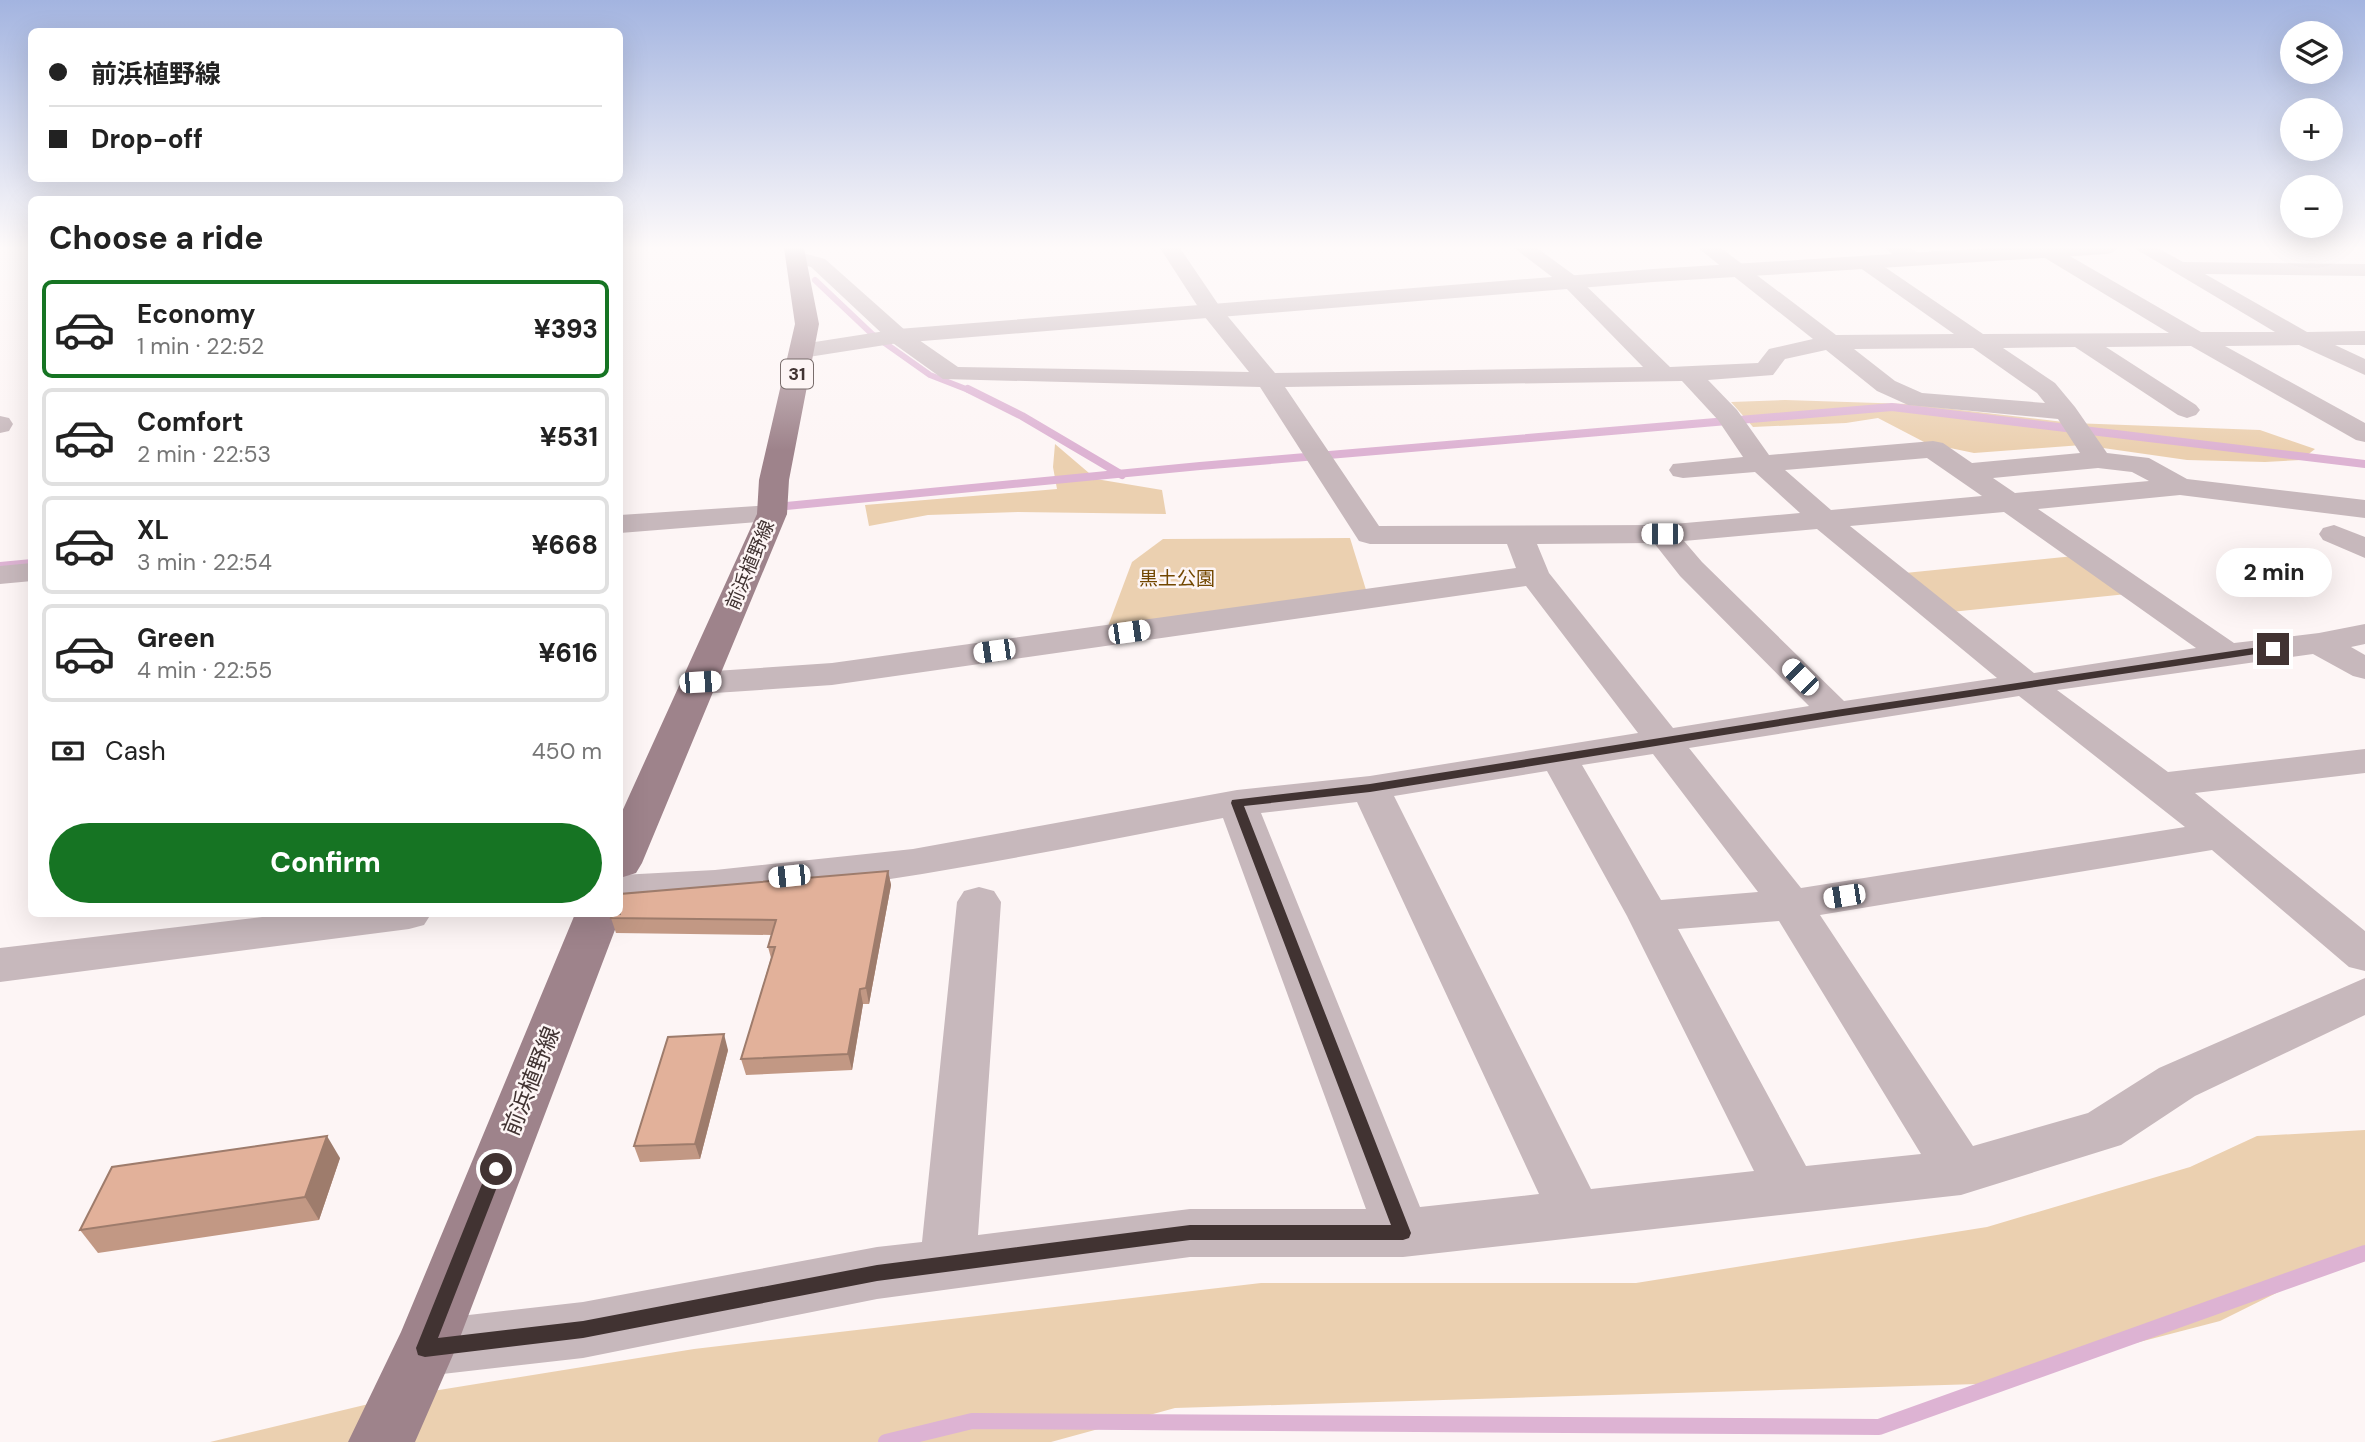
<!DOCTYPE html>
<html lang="en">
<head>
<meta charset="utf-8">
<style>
  body { margin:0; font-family:"DM Sans","Noto Sans JP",sans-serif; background:#f2f2f2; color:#222; height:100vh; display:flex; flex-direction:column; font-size:26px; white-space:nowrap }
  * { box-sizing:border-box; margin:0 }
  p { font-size:23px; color:#767676 }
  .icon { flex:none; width:38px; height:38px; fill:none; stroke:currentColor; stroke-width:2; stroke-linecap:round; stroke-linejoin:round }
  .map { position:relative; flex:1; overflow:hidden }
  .panel { position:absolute; left:28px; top:196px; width:595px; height:721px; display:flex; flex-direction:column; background:#fff; border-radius:10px; box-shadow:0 7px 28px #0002 }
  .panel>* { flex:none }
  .guide { position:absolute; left:28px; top:28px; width:595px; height:154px; border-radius:10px; box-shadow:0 7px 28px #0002; display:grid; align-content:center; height:154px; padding:0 21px; background:#fff }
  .tools { position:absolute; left:2280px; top:21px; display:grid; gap:14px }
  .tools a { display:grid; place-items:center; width:63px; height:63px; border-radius:50%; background:#fff; box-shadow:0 7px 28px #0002; font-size:35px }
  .end { position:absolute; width:32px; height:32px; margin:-16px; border:9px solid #413332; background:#fff; box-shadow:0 0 0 4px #fff }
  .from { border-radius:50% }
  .bubble { position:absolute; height:49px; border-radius:24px; background:#fff; box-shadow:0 7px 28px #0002; font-size:23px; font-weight:800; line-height:49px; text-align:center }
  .car { position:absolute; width:21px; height:42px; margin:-21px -10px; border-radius:9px; box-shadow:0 0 5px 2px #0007; background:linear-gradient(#fff 24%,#345 0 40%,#fff 0 76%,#345 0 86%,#fff 0) }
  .guide b { display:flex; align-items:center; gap:24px; height:66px; font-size:26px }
  .guide b+b { border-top:2px solid #e0e0e0 }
  .guide i { width:18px; height:18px; background:#222 }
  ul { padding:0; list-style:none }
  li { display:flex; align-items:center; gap:21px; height:98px; margin:0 14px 10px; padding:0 7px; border:4px solid #e0e0e0; border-radius:10px }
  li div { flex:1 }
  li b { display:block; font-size:26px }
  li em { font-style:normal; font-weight:800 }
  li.active { border-color:#167423 }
  li>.icon { width:63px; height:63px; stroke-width:1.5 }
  h2 { padding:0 21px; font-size:32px; line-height:84px }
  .pay { display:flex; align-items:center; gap:18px; height:77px; padding:0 21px; font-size:26px }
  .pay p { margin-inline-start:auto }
  .button { display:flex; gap:14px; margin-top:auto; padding:14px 21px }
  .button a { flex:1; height:80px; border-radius:42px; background:#167423; color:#fff; font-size:28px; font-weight:800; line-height:80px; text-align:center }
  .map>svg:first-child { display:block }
  .green { fill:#ebd0b0 }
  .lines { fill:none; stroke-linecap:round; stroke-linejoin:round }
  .stream-far2 { stroke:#ddb3d3; stroke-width:6 }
  .stream-far1 { stroke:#ddb3d3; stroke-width:8 }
  .stream { stroke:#ddb3d3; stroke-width:16 }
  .minor { fill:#c7b8bc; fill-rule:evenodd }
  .tertiary { fill:#c7b8bc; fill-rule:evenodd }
  .primary { fill:#9e838b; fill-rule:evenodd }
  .wall { fill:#c29884 }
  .shaded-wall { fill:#9e7c6c }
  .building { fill:#e2b19a; stroke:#9e7c6c; stroke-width:2 }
  .route { fill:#413332 }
  .labels { text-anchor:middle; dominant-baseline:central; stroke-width:5; stroke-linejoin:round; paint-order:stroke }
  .shield { fill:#fdf5f5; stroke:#796d6c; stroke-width:2 }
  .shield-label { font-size:18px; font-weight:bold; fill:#413332 }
  .street-label { font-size:19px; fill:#413332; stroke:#fdf5f5 }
  .park-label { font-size:19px; fill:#724700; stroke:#fdf5f5 }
  .near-street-label { font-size:23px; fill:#413332; stroke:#fdf5f5 }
</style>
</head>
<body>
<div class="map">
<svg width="2365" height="1442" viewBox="0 0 2365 1442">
  <rect width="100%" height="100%" fill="#fdf5f5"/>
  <!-- green -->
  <g class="green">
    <path d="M1785,400L1909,404L2072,423L2260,430L2315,449L2301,460L2265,462L2187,460L2082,445L1974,453L1926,443L1878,418L1846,423L1753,427L1731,402Z"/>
    <path d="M1055,444L1096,479L1162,490L1166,514L1018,512L928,515L869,526L865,505L1057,489L1053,467Z"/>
    <path d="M1350,538L1367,593L1108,626L1132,562L1163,539Z"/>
    <path d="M2074,556L2127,594L1951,612L1905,573Z"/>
    <path d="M2365,1130V1249L2220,1321L1978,1384L1175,1408L1051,1442H210L402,1396L694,1349L1261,1283H1636L1987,1227L2190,1167L2257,1136Z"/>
  </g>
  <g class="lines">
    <!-- stream-far2 -->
    <path class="stream-far2" d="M815,280L872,334L930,375L971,391"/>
    <!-- stream-far1 -->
    <g class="stream-far1">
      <path d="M968,389L1022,416L1122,475"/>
      <path d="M776,507L1200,466L1892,407L2365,464"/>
      <path d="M0,566L32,563"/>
    </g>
    <!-- stream -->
    <path class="stream" d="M886,1442L972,1421L1879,1427L2365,1253"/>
    <!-- minor -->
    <g class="minor">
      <path d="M1160,248H1180L1220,307L1275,373L1643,367L1564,286L1514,248H1537L1578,278L1670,367L1758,363L1769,349L1813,339L1698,248H1721L1836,335L1954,334L1856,265L1853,261L1856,257H1870L1983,334L2169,333L2040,255L2037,251L2039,248H2056L2201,332H2275L2134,248H2158L2183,262L2365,264V276L2205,274L2307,332L2365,331V345H2335L2365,359V375L2299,345L2225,346L2365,423V442L2356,440L2191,346L2106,347L2196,405L2200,410L2196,415L2187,418L2178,415L2075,347L2003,348L2055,383L2075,407L2107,453L2149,458L2187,479L2365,500V518L2180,495L2038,509L2234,643L2319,633L2365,624V644L2351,647L2365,655V679L2353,676L2313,654L2057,690L2168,772L2365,749V773L2195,793L2365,931V971L2349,967L2212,850L1820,915L1973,1146L2088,1113L2159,1068L2365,978V1015L2195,1096L2121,1145L1961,1195L1403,1257H1190L877,1299L583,1358L425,1376L404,1368L395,1348L404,1328L425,1320L583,1302L877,1247L922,1242L957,902L964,891L979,887L994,891L1001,902L978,1235L1190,1209H1366L1223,818C1023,856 823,900 620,905V875L715,870L913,849L1237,790L1370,776L1638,733L1526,586L832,685L700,694L687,691L682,683L687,675L700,672L832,663L1516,568L1507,544H1370L1359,541L1260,387L943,379L890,341L811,267L789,261L786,257L789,253L796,251L825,259L906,331L958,367L1249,372L1204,316ZM1973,348L2037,393L2045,403L1922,393L1895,381L1854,349ZM1826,350L1877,391L1908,405L2058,419L2080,453L1972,463L1943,443L1933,441L1769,455L1737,410L1708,380L1773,375L1785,359ZM1682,381L1718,420L1743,457L1673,464L1669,470L1673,476L1683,478L1755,472L1800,513L1662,525L1379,526L1285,387ZM1927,458L1982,496L1831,510L1785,470ZM2098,468L2132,472L2149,481L2015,493L1993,478ZM2004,512L2196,648L2034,673L1850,526ZM1817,529L1997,678L1844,701L1702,562L1684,541ZM1654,543L1680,576L1809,706L1673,728L1549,573L1537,544ZM2019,696L2185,827L1801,888L1689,748ZM1653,754L1758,892L1661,900L1582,765ZM1547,771L1627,916L1754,1171L1591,1189L1394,796ZM1357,802L1539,1194L1420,1207L1261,813ZM1779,921L1921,1154L1806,1166L1678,929Z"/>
      <path d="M1886,248H1911L1926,258L1923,262C1911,265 1894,258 1886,248Z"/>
      <path d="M0,416L9,418L13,424L9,431L0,433Z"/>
      <path d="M772,505L782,508L787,514L782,520L620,533V515Z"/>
      <path d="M2334,525L2365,537V558L2323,540L2319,534L2323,528Z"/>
      <path d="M32,563V581L0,584V566Z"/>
      <path d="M287,914H431L424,925L409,929L0,982V948Z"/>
    </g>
    <!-- tertiary -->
    <path class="tertiary" d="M1988,248H2117L2114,252L2107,254L1653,282L898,343L802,358L793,356L790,351L793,346L802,344L898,329L1653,269Z"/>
    <!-- primary -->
    <g class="primary">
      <path d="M784,248H804L819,324L789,480L787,514L642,863L636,873L620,878V816L757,514L759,480L795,324Z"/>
      <path d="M620,912L621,914L456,1348L415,1442H348L401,1332L575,914Z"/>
    </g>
  </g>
  <!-- wall -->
  <g class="wall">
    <path d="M888,871L891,885L869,1004H863L852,1070L746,1075L741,1059L771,958L768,947L772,935L616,933L611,918Z"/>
    <path d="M728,1050L700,1159L640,1162L634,1146Z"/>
    <path d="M340,1158L319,1220L98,1253L80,1230Z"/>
  </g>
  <!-- shaded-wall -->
  <g class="shaded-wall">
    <path d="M888,871L891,885L869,1004L866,988Z"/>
    <path d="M860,989L863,1004L852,1070L848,1054Z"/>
    <path d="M724,1034L728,1050L700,1159L695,1144Z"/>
    <path d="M327,1136L340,1158L319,1220L305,1197Z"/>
  </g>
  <!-- building -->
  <g class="building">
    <path d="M888,871L866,988L860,989L848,1054L741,1059L775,947H768L776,920L611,918L613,914H620V894Z"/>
    <path d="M724,1034L695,1144L634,1146L668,1037Z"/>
    <path d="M327,1136L305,1197L80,1230L112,1167Z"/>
  </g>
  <!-- sky -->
  <linearGradient id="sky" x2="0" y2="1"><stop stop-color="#a3b4e0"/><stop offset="0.55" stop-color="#fefafa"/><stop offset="1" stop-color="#fefafa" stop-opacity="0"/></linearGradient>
  <rect width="2365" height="450" fill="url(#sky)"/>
  <!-- route -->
  <path class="route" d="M2273,645L2278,649L2276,651L1836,717L1370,792L1244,806L1411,1233L1409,1238L1403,1240H1190L877,1281L583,1338L425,1357L418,1355L416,1348L488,1169L490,1164H502L504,1169L438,1338L583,1321L877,1265L1190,1225H1391L1231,803L1232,800L1370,784L1836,710Z"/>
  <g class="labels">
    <!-- shield labels -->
    <rect class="shield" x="781" y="359.5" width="32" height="29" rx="5"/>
    <g class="shield-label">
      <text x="797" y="374">31</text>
    </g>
    <!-- street labels -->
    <g class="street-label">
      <text transform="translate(750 565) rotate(-67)">前浜植野線</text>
    </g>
    <!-- park labels -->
    <g class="park-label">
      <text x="1177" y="578">黒土公園</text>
    </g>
    <!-- near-street labels -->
    <g class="near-street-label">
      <text transform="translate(531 1081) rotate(-68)">前浜植野線</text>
    </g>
  </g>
</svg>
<div class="tools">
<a><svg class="icon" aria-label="layers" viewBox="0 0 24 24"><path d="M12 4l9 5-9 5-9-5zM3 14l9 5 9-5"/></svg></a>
<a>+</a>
<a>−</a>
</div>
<i class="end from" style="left:496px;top:1169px"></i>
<i class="end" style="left:2273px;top:649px"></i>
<div class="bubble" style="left:2216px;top:548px;width:116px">2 min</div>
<i class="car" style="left:1662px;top:534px;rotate:270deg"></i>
<i class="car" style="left:1129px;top:632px;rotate:82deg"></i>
<i class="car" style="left:994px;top:651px;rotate:262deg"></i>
<i class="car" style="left:1800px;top:677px;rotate:315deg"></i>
<i class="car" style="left:700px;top:682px;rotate:86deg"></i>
<i class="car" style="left:789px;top:876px;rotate:264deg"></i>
<i class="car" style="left:1844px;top:896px;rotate:261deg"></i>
<div class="guide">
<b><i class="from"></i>前浜植野線</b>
<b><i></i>Drop-off</b>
</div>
<section class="panel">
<h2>Choose a ride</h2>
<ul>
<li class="active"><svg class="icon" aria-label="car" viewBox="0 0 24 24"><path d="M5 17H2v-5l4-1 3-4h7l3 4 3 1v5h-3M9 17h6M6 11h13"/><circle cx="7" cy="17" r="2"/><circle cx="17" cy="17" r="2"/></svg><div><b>Economy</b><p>1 min · 22:52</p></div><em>¥393</em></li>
<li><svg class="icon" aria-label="car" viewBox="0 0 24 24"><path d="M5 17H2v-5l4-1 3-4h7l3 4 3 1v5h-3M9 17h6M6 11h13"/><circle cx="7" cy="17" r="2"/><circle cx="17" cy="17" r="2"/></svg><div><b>Comfort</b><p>2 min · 22:53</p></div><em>¥531</em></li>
<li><svg class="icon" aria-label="car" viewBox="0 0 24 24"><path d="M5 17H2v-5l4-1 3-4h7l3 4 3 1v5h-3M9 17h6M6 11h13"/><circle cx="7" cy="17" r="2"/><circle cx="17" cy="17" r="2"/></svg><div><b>XL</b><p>3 min · 22:54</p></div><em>¥668</em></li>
<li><svg class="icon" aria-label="car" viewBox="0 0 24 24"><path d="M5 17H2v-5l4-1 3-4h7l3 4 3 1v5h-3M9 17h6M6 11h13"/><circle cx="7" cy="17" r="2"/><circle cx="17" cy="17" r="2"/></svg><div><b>Green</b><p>4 min · 22:55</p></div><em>¥616</em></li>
</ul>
<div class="pay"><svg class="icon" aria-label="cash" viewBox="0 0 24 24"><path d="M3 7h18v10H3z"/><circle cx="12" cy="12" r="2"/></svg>Cash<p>450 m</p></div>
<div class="button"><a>Confirm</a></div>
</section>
</div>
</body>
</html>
